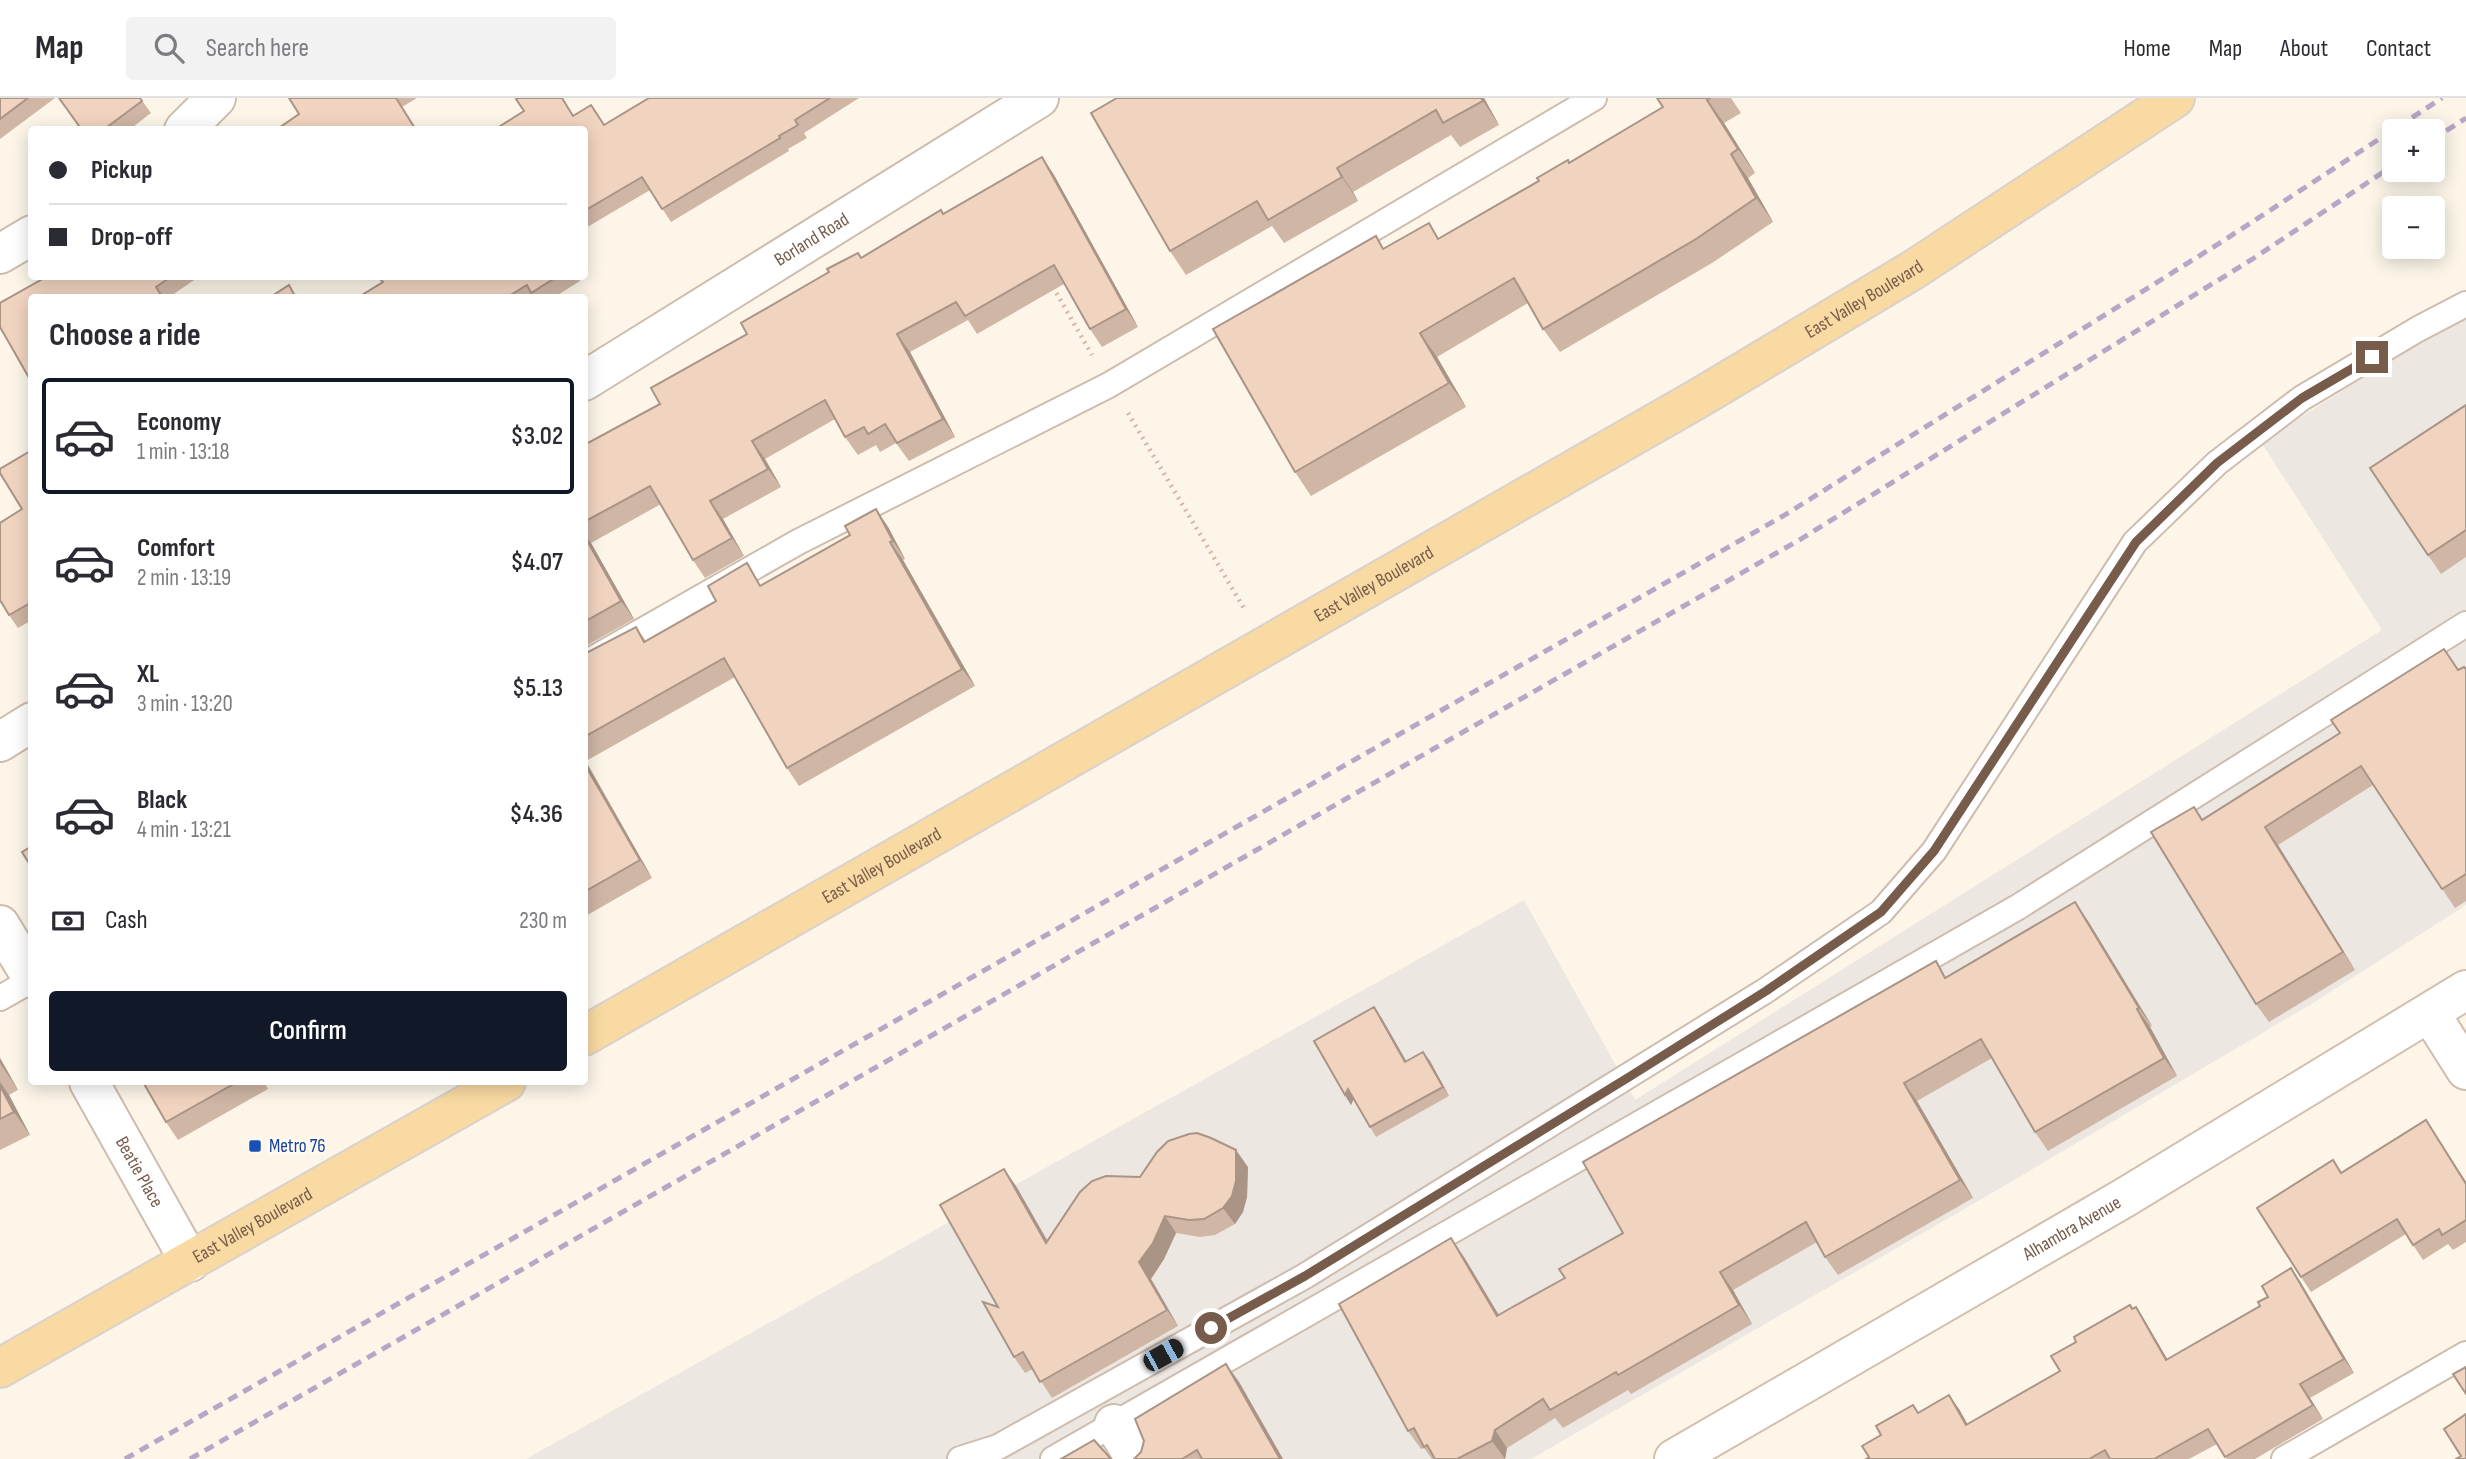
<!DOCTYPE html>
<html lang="en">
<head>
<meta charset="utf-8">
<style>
  body { margin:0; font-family:"Sofia Sans Condensed",sans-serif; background:#f2f2f3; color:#2b2b33; height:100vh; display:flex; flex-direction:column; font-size:26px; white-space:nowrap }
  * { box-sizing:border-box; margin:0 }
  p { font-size:23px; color:#7c7c81 }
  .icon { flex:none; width:38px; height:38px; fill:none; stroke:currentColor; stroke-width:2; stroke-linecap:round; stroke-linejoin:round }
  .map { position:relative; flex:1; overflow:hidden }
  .drawer { position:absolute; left:28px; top:196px; width:560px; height:791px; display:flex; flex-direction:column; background:#fff; border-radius:7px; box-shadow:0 4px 18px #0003 }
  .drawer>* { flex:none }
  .banner { position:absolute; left:28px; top:28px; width:560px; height:154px; border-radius:7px; box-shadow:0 4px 18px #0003; display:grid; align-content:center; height:154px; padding:0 21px; background:#fff }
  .buttons { position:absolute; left:2382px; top:21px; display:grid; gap:14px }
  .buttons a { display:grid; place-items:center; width:63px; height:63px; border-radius:7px; background:#fff; box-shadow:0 4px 18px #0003; font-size:35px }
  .end { position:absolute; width:32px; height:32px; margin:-16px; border:9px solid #775c4c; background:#fff; box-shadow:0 0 0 4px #fff }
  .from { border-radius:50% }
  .car { position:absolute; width:21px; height:42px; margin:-21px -10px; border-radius:9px; box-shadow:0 0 5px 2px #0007; background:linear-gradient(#222 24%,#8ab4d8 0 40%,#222 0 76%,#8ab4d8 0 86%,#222 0) }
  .banner b { display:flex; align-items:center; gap:24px; height:66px; font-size:26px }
  .banner b+b { border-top:2px solid #e1e1e2 }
  .banner i { width:18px; height:18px; background:#2b2b33 }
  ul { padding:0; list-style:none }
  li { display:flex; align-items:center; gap:21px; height:116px; margin:0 14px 10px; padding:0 7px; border:4px solid transparent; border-radius:7px }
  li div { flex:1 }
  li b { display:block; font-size:26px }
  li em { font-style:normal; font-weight:600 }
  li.on { border-color:#111827 }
  li>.icon { width:63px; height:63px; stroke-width:1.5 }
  h2 { padding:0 21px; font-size:32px; line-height:84px }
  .pay { display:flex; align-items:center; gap:18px; height:77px; padding:0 21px; font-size:26px }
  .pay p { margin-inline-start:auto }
  .cta { display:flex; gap:14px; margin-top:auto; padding:14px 21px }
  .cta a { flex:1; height:80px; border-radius:7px; background:#111827; color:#fff; font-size:28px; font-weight:600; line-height:80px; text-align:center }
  header { display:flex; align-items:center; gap:42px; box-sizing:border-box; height:98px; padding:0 35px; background:#fff; border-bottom:2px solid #e1e1e2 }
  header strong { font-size:33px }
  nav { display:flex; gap:38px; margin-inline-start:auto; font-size:24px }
  .search { width:490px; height:63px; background:#f2f2f3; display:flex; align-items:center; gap:18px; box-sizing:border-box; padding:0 24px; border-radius:7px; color:#7c7c81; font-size:26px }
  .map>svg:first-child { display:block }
  .industrial { fill:#ede7e1 }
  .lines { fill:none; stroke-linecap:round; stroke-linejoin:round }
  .lane-casing { stroke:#cebdae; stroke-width:28 }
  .street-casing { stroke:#cebdae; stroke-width:42 }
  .secondary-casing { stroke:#d4bfae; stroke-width:42 }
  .primary-casing { stroke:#d9d1cd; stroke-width:42 }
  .path { stroke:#d7b8a3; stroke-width:4.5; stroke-dasharray:2 5; stroke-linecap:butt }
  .lane { stroke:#fff; stroke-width:24 }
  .street { stroke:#fff; stroke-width:38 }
  .secondary { stroke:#fff; stroke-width:38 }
  .primary { stroke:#f9daa2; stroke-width:38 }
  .rail { stroke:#b8a6c7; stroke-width:5; stroke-dasharray:10 7; stroke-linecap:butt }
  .wall { fill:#cfb6a5 }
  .shaded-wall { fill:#a99486 }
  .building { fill:#f1d4c0; stroke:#a99486; stroke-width:2 }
  .route { stroke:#775c4c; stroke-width:9 }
  .transit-dot { fill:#1a4fb4; stroke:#fff9ef; stroke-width:2.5 }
  .labels { text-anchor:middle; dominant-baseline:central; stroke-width:6; stroke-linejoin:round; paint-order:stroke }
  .street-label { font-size:19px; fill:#775c4c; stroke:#fff9ef }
  .transit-label { font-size:19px; fill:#164399; stroke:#fff9ef; text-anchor:start }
</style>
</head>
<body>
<header>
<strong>Map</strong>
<div class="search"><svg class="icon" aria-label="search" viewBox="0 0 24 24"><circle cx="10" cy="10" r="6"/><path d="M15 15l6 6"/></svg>Search here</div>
<nav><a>Home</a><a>Map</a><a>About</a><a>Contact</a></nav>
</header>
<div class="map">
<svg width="2466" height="1361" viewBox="0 0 2466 1361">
  <rect width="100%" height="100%" fill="#fcf5e8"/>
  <!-- industrial -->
  <path class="industrial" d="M2466,215V807L2313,905L1992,1095L1531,1361H526L1524,802L1635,1002L2382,532L2261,344Z"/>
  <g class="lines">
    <defs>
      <g id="lane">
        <path d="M584,566L798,444L1109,287L1594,0"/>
        <path d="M0,900L32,882"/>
        <path d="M960,1361L998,1349L1305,1178L1765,893L1881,814L1934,753L2135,444L2217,365L2302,300L2418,231L2466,206"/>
        <path d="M1053,1361L2018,809L2466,526"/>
        <path d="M2284,1361L2466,1256"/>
      </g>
      <g id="street">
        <path d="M184,32L216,0"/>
        <path d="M0,156L32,137"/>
        <path id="s1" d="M584,283L1039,0"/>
        <path d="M0,644L32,624"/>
        <path d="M0,827L32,880"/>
        <path d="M2430,915L2466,972"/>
        <path id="s2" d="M89,984L190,1164"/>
        <path d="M1114,1326L1135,1361"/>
      </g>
      <g id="secondary">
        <path id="s3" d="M1674,1361L2124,1100L2466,892"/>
      </g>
      <g id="primary">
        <path id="s4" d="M584,938L1699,300L1913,172L2175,0"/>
        <path id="s5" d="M0,1270L506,984"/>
      </g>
    </defs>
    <!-- lane casing -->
    <use href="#lane" class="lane-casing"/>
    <!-- street casing -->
    <use href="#street" class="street-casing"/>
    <!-- secondary casing -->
    <use href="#secondary" class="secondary-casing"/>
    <!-- primary casing -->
    <use href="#primary" class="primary-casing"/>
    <!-- path -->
    <g class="path">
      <path d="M1053,189L1092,257"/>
      <path d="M1128,315L1245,512"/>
    </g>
    <!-- lane -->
    <use href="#lane" class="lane"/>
    <!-- street -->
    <use href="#street" class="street"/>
    <!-- secondary -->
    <use href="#secondary" class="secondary"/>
    <!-- primary -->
    <use href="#primary" class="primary"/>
    <!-- rail -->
    <g class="rail">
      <path d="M2432,42L2466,20"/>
      <path d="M125,1361L1783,418L2223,143L2442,0"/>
      <path d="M190,1361L1801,441L2254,160L2394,67"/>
    </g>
  </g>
  <!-- wall -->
  <g class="wall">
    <path d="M0,0H55L0,41Z"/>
    <path d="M140,0L151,15L129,32H82Z"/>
    <path d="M289,0H417L402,9L299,16Z"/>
    <path d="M649,0H859L804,35L807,40L788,51L789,53L671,124L650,92L584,131V32L574,18L605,27Z"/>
    <path d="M1117,0H1484L1499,27L1460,49L1451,37L1353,94L1358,103L1284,145L1272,128L1186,177L1170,153Z"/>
    <path d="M1657,0H1731L1741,15L1724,25L1755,75L1748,80L1773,124L1712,165L1560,254L1543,231L1528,205L1437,259L1466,309L1311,398L1295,374L1385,151L1439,140L1663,9Z"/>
    <path d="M1042,59L1054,77L1138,229L1102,249L1090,231L1064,186L977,236L968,222L910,254L955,339L909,363L896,345L880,354L876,347L858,357L845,339L835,321L765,361L781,389L723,421L744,458L705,480L693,462L661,406L591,445L634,521L584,549V347L660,306L747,236L862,160L943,116Z"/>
    <path d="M48,178H200L168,200H32Z"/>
    <path d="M387,178H577L580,183L553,200H357L383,184Z"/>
    <path d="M2466,307V459L2441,476L2428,457Z"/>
    <path d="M32,352V522L18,530L9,517L22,411Z"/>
    <path d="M876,411L888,429L905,461L903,462L975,588L799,688L787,670L735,579L586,663L652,780L584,819V556L636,529L646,543L762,487L850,437Z"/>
    <path d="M2466,571V803L2455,810L2373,687L2278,747L2355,872L2269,924L2256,906L2194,709L2203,722L2458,572Z"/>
    <path d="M2075,804L2088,823L2152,928L2150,929L2177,978L2048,1053L2035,1034L1992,960L1917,1003L1973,1100L1838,1177L1825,1159L1817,1144L1733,1192L1752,1226L1631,1296L1628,1292L1563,1330L1555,1320L1507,1350L1505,1361H1432L1424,1350L1421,1351L1408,1333L1464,1159L1499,1217L1565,1180L1947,879Z"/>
    <path d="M1381,919L1406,963L1423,954L1430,963L1449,998L1376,1039L1354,1001L1351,1007L1345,997Z"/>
    <path d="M0,960L18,992L9,997L30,1037L0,1052Z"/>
    <path d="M143,984H264L268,991L178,1042L166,1024Z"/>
    <path d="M2426,1022L2466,1084V1144L2453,1152L2448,1146L2423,1162L2406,1136L2311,1194L2301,1179L2333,1062L2342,1075Z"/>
    <path d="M1248,1069L1247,1099L1243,1114L1235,1126L1215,1137L1200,1139L1176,1135L1164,1161L1151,1181L1178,1228L1052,1300L1033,1271L1025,1275L1014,1259L998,1209L1004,1071L1016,1088L1047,1143L1140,1079Z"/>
    <path d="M2291,1170L2301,1185L2354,1275L2310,1300L2323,1321L2255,1361H2227L2217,1346L2189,1361H1866L1918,1314L1959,1311L1967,1326L2060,1273L2076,1244L2130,1207L2133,1211L2136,1209L2145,1223L2167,1261L2260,1208Z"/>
    <path d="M1226,1266L1239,1284L1283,1361H1134Z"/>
  </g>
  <!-- shaded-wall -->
  <g class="shaded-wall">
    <path d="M1481,0H1484L1499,27Z"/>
    <path d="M1707,2L1724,25L1755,75L1738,51Z"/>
    <path d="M1731,56L1748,80L1773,124L1756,100Z"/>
    <path d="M1042,59L1054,77L1138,229L1126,211Z"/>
    <path d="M1337,70L1353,94L1358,103L1342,79Z"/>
    <path d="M1420,235L1437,259L1466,309L1449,285Z"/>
    <path d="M897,236L910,254L955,339L943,321Z"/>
    <path d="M752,343L765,361L781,389L768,371Z"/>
    <path d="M710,403L723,421L744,458L732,440Z"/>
    <path d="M876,411L888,429L905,461L893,443Z"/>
    <path d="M584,435L591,445L634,521L621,503L584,437Z"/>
    <path d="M890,444L903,462L975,588L962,571Z"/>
    <path d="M584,661L652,780L640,762L584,665Z"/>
    <path d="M2265,729L2278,747L2355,872L2343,854Z"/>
    <path d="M2075,804L2088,823L2152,928L2139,910Z"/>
    <path d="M1374,909L1381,919L1412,973L1405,964Z"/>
    <path d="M2137,911L2150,929L2177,978L2164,960Z"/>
    <path d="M1423,954L1430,963L1449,998L1443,989Z"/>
    <path d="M0,960L18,992L0,965Z"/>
    <path d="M0,984L9,997L30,1037L14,1014L0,988Z"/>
    <path d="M1904,985L1917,1003L1973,1100L1960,1082Z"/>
    <path d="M1348,991L1354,1000L1351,1007L1345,997Z"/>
    <path d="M2426,1022L2466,1084V1086Z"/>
    <path d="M1236,1052L1248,1069L1247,1099L1243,1114L1235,1126L1223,1110Z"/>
    <path d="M1004,1071L1016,1088L1058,1161L1046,1145Z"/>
    <path d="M1165,1118L1176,1135L1164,1161L1151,1181L1178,1228L1167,1212L1139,1164Z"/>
    <path d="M1451,1140L1464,1159L1510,1236L1497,1218Z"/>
    <path d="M2291,1170L2301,1185L2354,1275L2344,1261Z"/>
    <path d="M1720,1174L1733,1192L1752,1226L1739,1207Z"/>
    <path d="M2136,1209L2145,1223L2176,1276L2166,1262Z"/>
    <path d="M1226,1266L1239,1284L1283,1361H1280Z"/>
    <path d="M2300,1286L2310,1300L2323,1321L2313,1307Z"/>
    <path d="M1949,1297L1959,1311L1976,1341L1966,1327Z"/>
    <path d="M1495,1332L1507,1350L1505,1361L1492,1343Z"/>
  </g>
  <!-- building -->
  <g class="building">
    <path d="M0,0H28L0,21Z"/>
    <path d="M59,0H140L142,3L103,32H82Z"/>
    <path d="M289,0H396L416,32H276L299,16Z"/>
    <path d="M519,0H562L573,18L591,7L604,27L649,0H830L795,22L798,27L779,38L780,40L662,111L642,79L584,113V32H494L524,13L516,1Z"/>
    <path d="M1117,0H1481L1483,3L1443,25L1436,12L1337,70L1342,79L1268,122L1257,103L1170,153L1091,15Z"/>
    <path d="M1657,0H1710L1707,2L1738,51L1731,56L1756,100L1696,141L1543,231L1514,180L1420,235L1449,285L1295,374L1213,231L1376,138L1383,151L1429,125L1438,141L1539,83L1537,80L1568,62L1569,65L1663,9Z"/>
    <path d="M1042,59L1126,211L1090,231L1054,167L965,218L956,204L897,236L943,321L897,345L885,326L868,336L864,329L845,339L825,302L752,343L768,371L710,403L732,440L693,462L650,388L584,424V347L660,306L651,290L747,236L741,225L829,174L827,171L858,155L861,160L941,112L943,116Z"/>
    <path d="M48,178H172L156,189L163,200H32V285L0,229V205Z"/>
    <path d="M387,178H558L531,195L527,187L506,200H357L383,184L381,182Z"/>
    <path d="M289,187L296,200H269Z"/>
    <path d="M2466,307V432L2428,457L2370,370Z"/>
    <path d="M32,352V504L9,517L0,502V425L22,411L0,375V371Z"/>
    <path d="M876,411L893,443L890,444L962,571L787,670L724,560L584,639V556L636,529L644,544L716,503L708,488L747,465L760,488L850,437L845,428Z"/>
    <path d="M584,437L621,503L584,524Z"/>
    <path d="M2444,551L2458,572L2464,569L2466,571V776L2442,791L2361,668L2265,729L2343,854L2256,906L2151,734L2194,709L2202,722L2340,635L2331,622Z"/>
    <path d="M584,665L640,762L584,794Z"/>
    <path d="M32,748V770L22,754Z"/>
    <path d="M2075,804L2139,910L2137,911L2164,960L2035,1034L1981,941L1904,985L1960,1082L1825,1159L1806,1124L1720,1174L1739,1207L1618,1277L1616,1274L1550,1312L1543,1301L1495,1332L1492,1343L1457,1361H1435L1427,1347L1424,1349L1414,1330L1408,1333L1339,1206L1451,1140L1497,1218L1509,1211L1565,1180L1559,1171L1623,1135L1583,1064L1936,863L1945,880Z"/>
    <path d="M1374,909L1405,964L1423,954L1443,989L1370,1029L1348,991L1345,997L1314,943Z"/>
    <path d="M143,984H237L166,1024Z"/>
    <path d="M0,988L14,1014L0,1021Z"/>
    <path d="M2426,1022L2466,1086V1122L2442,1137L2439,1131L2413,1147L2397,1121L2301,1179L2257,1110L2333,1062L2341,1075Z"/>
    <path d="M1197,1035L1211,1040L1236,1052V1083L1232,1098L1223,1110L1204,1121L1189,1122L1165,1118L1153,1145L1139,1164L1167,1212L1040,1284L1023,1254L1014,1259L983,1204L998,1209L940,1107L1004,1071L1046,1145L1080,1094L1092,1083L1106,1078L1140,1079L1157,1054L1168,1043L1189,1036Z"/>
    <path d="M2291,1170L2344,1261L2300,1286L2313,1307L2225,1359L2208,1331L2154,1361H2110L2105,1352L2089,1361H1866L1869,1359L1862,1348L1881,1337L1876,1328L1913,1307L1918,1315L1949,1297L1966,1327L2060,1273L2051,1258L2076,1244L2074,1239L2130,1207L2132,1211L2136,1209L2166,1262L2260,1208L2258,1204L2268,1199L2262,1188Z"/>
    <path d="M1226,1266L1280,1361H1202L1197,1352L1182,1361H1134L1141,1354L1144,1343L1135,1321Z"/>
    <path d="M2466,1269V1296L2453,1276Z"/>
    <path d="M2466,1316V1361H2456L2461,1358L2444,1331Z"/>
    <path d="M1094,1342L1111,1361H1061Z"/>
  </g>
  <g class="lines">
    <!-- route -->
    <path class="route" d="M1211,1230L1305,1178L1629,979L1766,893L1881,814L1934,753L2136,444L2217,365L2302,300L2372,259"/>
  </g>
  <!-- markers -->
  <rect class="transit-dot" x="248" y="1041" width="14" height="14" rx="3.5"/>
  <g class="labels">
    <!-- street labels -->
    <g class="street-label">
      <text stroke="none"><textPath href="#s1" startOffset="268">Borland Road</textPath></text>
      <text stroke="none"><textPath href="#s4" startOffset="1477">East Valley Boulevard</textPath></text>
      <text stroke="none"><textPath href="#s4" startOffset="910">East Valley Boulevard</textPath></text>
      <text stroke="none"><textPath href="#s4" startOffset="343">East Valley Boulevard</textPath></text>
      <text stroke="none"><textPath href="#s2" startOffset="103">Beatie Place</textPath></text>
      <text stroke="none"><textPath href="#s5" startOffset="290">East Valley Boulevard</textPath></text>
      <text stroke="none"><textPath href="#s3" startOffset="460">Alhambra Avenue</textPath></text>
    </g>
    <!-- transit labels -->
    <g class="transit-label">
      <text x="269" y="1048">Metro 76</text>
    </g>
  </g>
</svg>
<div class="buttons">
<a>+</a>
<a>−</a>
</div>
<i class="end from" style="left:1211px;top:1230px"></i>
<i class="end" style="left:2372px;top:259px"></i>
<i class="car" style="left:1163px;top:1257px;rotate:61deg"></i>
<div class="banner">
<b><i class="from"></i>Pickup</b>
<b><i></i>Drop-off</b>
</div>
<section class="drawer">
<h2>Choose a ride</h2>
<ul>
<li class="on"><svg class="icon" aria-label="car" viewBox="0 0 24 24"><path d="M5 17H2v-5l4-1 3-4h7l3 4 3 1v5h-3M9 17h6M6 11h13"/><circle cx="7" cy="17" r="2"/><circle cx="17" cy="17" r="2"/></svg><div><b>Economy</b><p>1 min · 13:18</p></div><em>$3.02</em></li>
<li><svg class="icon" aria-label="car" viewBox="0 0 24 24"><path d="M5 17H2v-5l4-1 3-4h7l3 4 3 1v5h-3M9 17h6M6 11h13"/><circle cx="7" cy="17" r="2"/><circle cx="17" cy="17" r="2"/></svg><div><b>Comfort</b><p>2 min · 13:19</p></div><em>$4.07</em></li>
<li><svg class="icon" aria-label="car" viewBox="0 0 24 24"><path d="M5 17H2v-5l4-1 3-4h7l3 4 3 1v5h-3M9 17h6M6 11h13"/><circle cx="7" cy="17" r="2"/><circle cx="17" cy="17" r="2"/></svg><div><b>XL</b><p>3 min · 13:20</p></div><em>$5.13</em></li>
<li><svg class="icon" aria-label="car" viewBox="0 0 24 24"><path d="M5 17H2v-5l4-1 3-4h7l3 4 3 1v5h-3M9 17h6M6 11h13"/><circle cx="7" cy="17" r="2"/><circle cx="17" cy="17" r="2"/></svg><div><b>Black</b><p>4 min · 13:21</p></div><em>$4.36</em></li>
</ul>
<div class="pay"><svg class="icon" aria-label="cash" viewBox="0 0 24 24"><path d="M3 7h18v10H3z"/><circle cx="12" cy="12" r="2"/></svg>Cash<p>230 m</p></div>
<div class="cta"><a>Confirm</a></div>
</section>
</div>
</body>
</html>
